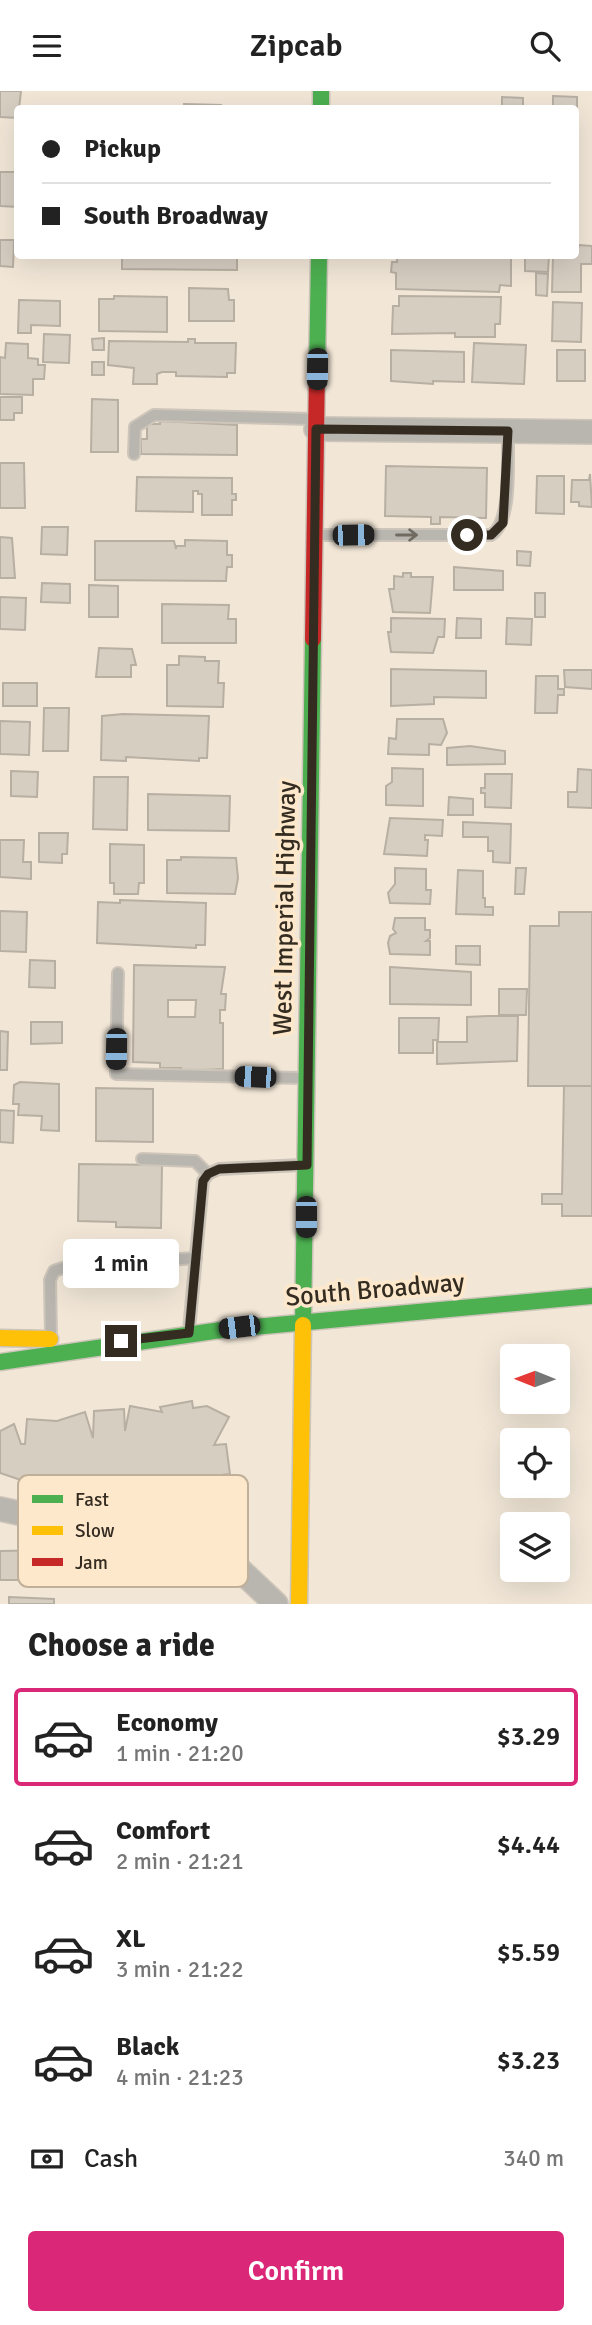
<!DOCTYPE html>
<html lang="en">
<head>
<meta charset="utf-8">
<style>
  body { margin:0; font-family:Signika,sans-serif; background:#f2f2f2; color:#222; height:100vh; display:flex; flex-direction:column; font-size:26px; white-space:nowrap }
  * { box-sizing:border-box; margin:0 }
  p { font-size:23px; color:#767676 }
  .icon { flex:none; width:38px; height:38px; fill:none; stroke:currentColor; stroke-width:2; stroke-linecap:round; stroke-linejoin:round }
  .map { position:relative; height:1513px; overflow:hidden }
  .panel { display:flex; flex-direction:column; background:#fff; flex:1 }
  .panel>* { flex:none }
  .banner { position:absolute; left:14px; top:14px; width:565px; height:154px; border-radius:7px; box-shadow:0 7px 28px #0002; display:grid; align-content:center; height:154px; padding:0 28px; background:#fff }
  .needle { width:46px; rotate:271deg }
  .buttons { position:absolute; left:500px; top:1253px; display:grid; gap:14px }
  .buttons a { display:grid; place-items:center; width:70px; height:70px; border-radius:7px; background:#fff; box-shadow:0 7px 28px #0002; font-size:35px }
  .end { position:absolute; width:32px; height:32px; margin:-16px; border:9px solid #342c21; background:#fff; box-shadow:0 0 0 4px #fff }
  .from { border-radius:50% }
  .bubble { position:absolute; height:49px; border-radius:7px; background:#fff; box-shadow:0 7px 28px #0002; font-size:23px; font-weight:600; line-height:49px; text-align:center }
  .car { position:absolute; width:21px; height:42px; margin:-21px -10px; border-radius:9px; box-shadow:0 0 5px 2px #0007; background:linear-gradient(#222 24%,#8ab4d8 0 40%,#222 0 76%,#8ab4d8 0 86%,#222 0) }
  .banner b { display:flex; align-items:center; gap:24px; height:66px; font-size:26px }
  .banner b+b { border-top:2px solid #e0e0e0 }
  .banner i { width:18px; height:18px; background:#222 }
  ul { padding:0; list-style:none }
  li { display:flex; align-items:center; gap:21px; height:98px; margin:0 14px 10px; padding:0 14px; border:4px solid transparent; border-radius:7px }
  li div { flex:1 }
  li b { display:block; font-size:26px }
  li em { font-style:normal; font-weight:600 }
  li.active { border-color:#db2777 }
  li>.icon { width:63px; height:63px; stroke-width:1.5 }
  h2 { padding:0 28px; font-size:32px; line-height:84px }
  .pay { display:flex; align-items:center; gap:18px; height:77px; padding:0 28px; font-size:26px }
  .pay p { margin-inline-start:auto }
  .action { display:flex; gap:14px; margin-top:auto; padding:14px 28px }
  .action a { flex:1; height:80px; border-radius:7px; background:#db2777; color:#fff; font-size:28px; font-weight:600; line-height:80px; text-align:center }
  header { display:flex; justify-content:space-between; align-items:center; height:91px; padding:0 28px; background:#fff; font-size:32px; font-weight:600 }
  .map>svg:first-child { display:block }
  .building { fill:#d7cec2; stroke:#b8afa3; stroke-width:2; fill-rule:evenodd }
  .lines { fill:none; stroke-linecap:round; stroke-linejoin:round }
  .lane-casing { stroke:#cdc5b9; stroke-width:14 }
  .street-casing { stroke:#cdc5b9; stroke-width:26 }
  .fast-casing { stroke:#cdc5b9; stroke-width:19 }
  .slow-casing { stroke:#cdc5b9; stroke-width:19 }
  .jam-casing { stroke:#cdc5b9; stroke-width:19 }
  .lane { stroke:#b9b5af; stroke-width:10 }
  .street { stroke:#b9b5af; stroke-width:23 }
  .fast { stroke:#4caf50; stroke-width:16 }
  .slow { stroke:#ffc107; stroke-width:16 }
  .jam { stroke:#c62828; stroke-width:16 }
  .oneway { stroke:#706a61 }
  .route { stroke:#342c21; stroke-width:9 }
  .labels { text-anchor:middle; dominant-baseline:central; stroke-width:7; stroke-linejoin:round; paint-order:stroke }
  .street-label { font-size:26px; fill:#342c21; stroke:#fde8cc }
  .key { fill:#fde8cc; stroke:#c1b099; stroke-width:2 }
  .key-label { font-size:19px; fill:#342c21 }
</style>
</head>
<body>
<header><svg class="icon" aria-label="menu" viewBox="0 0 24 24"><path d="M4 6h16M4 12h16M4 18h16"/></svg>Zipcab<svg class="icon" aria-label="search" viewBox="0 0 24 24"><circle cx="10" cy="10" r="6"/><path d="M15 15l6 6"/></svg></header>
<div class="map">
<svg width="592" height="1513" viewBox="0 0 592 1513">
  <rect width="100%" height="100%" fill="#f2e7d7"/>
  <!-- building -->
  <g class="building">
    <path d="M0,0H21L18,27L0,26Z"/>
    <path d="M553,5L577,6V38L576,18H553Z"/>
    <path d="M502,6L523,7V15L527,18H502Z"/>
    <path d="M184,13L221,14V18H164L184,17Z"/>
    <path d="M0,81H18V116L0,115Z"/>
    <path d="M0,149H14L13,176L0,175Z"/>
    <path d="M579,154L592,155V173H581V201H552L553,164H576Z"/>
    <path d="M122,164H237V179L122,178Z"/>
    <path d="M397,164L511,165V195L500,194L499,201L396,198V182L391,181L392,171H397Z"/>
    <path d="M525,164H549L548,181L525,180Z"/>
    <path d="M536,182L548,183L547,205L536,204Z"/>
    <path d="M189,197L228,198L229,209H234V230H189Z"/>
    <path d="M114,205L167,206V241L99,240V208H114Z"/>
    <path d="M399,205L501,206L500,233H495V246H455V242L392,243L393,215H399Z"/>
    <path d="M19,209L60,210V235L31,234V242H18Z"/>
    <path d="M553,211L582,212L581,251L552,250Z"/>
    <path d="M44,243L70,244L69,272L43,271Z"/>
    <path d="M104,247V259H93L92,248Z"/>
    <path d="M188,248H195V252H236L235,282H227V286L176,285V281H162L157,283V293H133L134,277L108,274L109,250L188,251Z"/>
    <path d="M6,252L28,253V267L38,268V274H45L44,288H33V304L0,303V266L5,267Z"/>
    <path d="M474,252L526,254L524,293L472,291Z"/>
    <path d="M391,259L464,261V291L433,290V293L391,290Z"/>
    <rect x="557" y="259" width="28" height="31"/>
    <rect x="92" y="271" width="12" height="13"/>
    <path d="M0,306H22V322H14V329H0Z"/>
    <path d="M92,308L118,309V361H91Z"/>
    <path d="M160,330L237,334V364L141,363V348H147V333H160Z"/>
    <path d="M0,372H24L25,417H0Z"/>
    <path d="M386,375L487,377L486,427L440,426V433H431V426L385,425Z"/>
    <path d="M590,383L592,416L579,415V411H571L572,389H589Z"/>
    <path d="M537,385H564V423L536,422Z"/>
    <path d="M137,386L232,387V403H236V409H232V424H202V403H198V400H193V421L136,420Z"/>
    <path d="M42,436H68L67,464L41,463Z"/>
    <path d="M0,446L12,447L15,487H0Z"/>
    <path d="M185,449L227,450V464H232V476H227L226,490L95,489V450H174L176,458V455H185Z"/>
    <path d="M517,460L531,461L530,475L517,474Z"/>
    <path d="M454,476L503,480V499H454Z"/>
    <path d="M403,482H411V486H433L430,522L393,521L389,498H394V485L403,486Z"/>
    <path d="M42,492L70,493V512L41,511Z"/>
    <path d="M89,494L118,495V526H89Z"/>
    <rect x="535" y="502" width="10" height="24"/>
    <path d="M0,506L26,507L25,539L0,538Z"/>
    <path d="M162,513L229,514L228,528H236V552H162Z"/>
    <path d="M391,527L445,528L444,546H438L433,562L391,561L388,541H391Z"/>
    <path d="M457,527L481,528V547H456Z"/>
    <path d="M507,527L532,528L531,554L506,553Z"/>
    <path d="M99,557L132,558L136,574H131V586H96Z"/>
    <path d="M179,565L205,566V570H219L218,592H224L223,616L167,615V574H179Z"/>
    <path d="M391,578L486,580V607L434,606V613L391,615Z"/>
    <path d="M564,579H592V598L565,596Z"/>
    <path d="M536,585H558V598H564V604H558L557,622H535Z"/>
    <rect x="3" y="592" width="34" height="23"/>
    <path d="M44,617H69L68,660H43Z"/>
    <path d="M123,623L209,625L207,667H199V670L126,666V670L101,669L102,625Z"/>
    <path d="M397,628H443L447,642L441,654L429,653V664L388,663L389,647L396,648Z"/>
    <path d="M0,630L30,631L29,664L0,663Z"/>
    <path d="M470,655L505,660V673L447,674V657Z"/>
    <path d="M392,677L423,678V715L386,714V695L392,691Z"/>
    <path d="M578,678L592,679V717L568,716V701H577Z"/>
    <path d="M11,680L38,681L37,706L11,705Z"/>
    <path d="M485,683H512L511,717L485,716V702H481V697H485Z"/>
    <path d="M94,686H128L127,739L93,738Z"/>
    <path d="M148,703L230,705L229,740L148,739Z"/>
    <path d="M449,706L473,708V724H448Z"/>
    <path d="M390,727L443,729L442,745L425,744V749H428L427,765L384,763Z"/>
    <path d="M463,731L511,733L510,772L493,771V760H488V746H463Z"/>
    <path d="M39,742H68L67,763H62V772L39,771Z"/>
    <path d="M0,749H24L23,771H31V788L0,786Z"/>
    <path d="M110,753L144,754V792H139L138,803H114V792H110Z"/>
    <path d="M181,766L236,767L238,787L235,803L167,802V769H181Z"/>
    <path d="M395,777L426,778V799H431L430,813L390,812L388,802L395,793Z"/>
    <path d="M516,777H526L524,803H515Z"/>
    <path d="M458,779L483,780V807H485V816H493V824L456,823Z"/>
    <path d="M120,809L206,812L205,854H196V857L97,852L98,811L120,812Z"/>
    <path d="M0,820L27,821L26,861L0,860Z"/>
    <path d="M559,821H592V995H528L530,835H559Z"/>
    <path d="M395,827H425V839H430V847L426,850H430V864L390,863L388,852L390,845L396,842L393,838Z"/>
    <path d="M456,855H480V874L456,873Z"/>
    <path d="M30,869L55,870V897L29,896Z"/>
    <path d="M134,874L225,876L221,903H226L225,919H220V932H223V978L181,980V977H160V972L133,971ZM168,909H196L195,926H168Z"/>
    <path d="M390,876L471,881V914L390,913Z"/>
    <path d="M499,898H527L526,924H499Z"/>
    <path d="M488,925H518L517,970L437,973V951H467V926Z"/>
    <path d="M399,927H439L438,949H433V962H399Z"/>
    <path d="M31,931H62V952L31,953Z"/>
    <path d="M0,940L8,941L7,979H0Z"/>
    <path d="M20,991L59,993V1040L41,1039L42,1025L18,1024L19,1013H13L14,994Z"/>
    <path d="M564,995H592V1125H562V1113H542V1103H562Z"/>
    <path d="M96,997L153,998V1051L96,1050Z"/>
    <path d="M0,1019L14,1020L13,1052L0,1051Z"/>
    <path d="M79,1073L162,1074L161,1137L116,1136V1131L78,1130Z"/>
    <path d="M192,1310L193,1317L207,1315L229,1326L214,1354L226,1353L230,1383L203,1386V1395L230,1404L220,1427L190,1418L163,1421L157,1401L155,1419L126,1415L128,1389L118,1412L88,1400L59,1402L0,1382V1340L14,1333L21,1353H25L27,1328L57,1330L85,1321L93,1347L94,1320L124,1318L125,1340L130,1315L162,1321L160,1316Z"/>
    <path d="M53,1459L54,1489H0V1460Z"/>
    <path d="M9,1506L54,1508V1513H9Z"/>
  </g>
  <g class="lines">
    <defs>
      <g id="lane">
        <path d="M134,363L135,336L154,324L311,328"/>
        <path d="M321,444H491C513,431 507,365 508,340"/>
        <path d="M118,882L116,983L302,987"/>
        <path d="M142,1068L195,1070L208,1083"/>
        <path d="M189,1239L203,1090L208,1083L219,1078L302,1074"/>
        <path d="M51,1247L50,1189L54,1180L66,1176L196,1167"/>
      </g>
      <g id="street">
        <path d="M316,338L592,341"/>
        <path d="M0,1418L207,1463L239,1478L276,1513"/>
      </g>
      <g id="fast">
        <path d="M321,0V18"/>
        <path d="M317,279L319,164"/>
        <path d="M303,1234L313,548"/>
        <path d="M0,1271L221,1239L592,1205"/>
      </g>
      <g id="slow">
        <path d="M0,1247L50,1248"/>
        <path d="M299,1513L303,1234"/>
      </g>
      <path id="jam" d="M313,548L317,279"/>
    </defs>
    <!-- lane casing -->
    <use href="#lane" class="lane-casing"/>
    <!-- street casing -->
    <use href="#street" class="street-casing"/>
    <!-- fast casing -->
    <use href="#fast" class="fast-casing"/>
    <!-- slow casing -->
    <use href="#slow" class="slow-casing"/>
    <!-- jam casing -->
    <use href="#jam" class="jam-casing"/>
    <!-- lane -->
    <use href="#lane" class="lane"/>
    <!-- street -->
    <use href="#street" class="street"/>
    <!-- fast -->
    <use href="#fast" class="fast"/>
    <!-- slow -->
    <use href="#slow" class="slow"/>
    <!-- jam -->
    <use href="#jam" class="jam"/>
  </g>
  <!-- one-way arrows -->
  <defs><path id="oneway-shaft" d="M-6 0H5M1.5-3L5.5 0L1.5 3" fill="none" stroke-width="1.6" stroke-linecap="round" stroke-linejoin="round" transform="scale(1.75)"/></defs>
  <use class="oneway" href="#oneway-shaft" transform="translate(407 444)"/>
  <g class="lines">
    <!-- route -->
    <path class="route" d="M121,1250L189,1242L203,1090L208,1083L219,1078L307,1074L316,338L508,340L503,432L491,444H467"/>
  </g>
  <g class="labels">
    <!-- street labels -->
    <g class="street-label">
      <text transform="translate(285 817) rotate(-89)">West Imperial Highway</text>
      <text transform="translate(375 1199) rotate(-5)">South Broadway</text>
    </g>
  </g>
  <!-- legend -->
  <rect x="18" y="1384" width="230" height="112" rx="10" class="key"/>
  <rect x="32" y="1404" width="31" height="8" fill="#4caf50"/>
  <rect x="32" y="1435" width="31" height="9" fill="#ffc107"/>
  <rect x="32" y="1467" width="31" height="8" fill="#c62828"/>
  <g class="key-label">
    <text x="75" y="1415">Fast</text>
    <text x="75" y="1446">Slow</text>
    <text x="75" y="1478">Jam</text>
  </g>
</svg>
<div class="buttons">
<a><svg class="needle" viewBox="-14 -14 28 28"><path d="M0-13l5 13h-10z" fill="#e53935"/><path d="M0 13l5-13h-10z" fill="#767676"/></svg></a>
<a><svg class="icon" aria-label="locate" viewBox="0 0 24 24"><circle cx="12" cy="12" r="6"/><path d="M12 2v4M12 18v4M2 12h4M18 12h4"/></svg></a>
<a><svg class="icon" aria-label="layers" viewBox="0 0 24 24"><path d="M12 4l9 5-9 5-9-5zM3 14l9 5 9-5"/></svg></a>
</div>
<i class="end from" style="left:467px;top:444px"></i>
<i class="end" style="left:121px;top:1250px"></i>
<div class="bubble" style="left:63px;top:1148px;width:116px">1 min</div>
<i class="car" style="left:317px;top:278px;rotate:181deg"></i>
<i class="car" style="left:353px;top:444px;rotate:89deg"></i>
<i class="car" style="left:116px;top:958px;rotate:181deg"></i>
<i class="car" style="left:255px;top:986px;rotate:272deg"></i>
<i class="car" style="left:306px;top:1126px;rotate:180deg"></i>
<i class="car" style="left:239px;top:1236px;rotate:263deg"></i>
<div class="banner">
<b><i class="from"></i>Pickup</b>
<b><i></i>South Broadway</b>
</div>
</div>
<section class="panel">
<h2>Choose a ride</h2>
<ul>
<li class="active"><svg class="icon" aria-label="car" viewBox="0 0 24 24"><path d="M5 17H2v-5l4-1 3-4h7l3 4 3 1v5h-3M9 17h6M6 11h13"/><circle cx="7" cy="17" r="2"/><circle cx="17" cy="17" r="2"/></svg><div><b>Economy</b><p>1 min · 21:20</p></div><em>$3.29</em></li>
<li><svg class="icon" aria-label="car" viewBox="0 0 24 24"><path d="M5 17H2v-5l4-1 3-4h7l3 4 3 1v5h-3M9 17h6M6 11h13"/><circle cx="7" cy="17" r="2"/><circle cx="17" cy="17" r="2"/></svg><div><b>Comfort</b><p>2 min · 21:21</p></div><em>$4.44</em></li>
<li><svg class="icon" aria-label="car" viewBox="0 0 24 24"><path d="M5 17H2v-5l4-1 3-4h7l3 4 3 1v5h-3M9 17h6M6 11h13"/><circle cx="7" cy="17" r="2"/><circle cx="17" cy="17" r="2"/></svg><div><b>XL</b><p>3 min · 21:22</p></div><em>$5.59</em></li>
<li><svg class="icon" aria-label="car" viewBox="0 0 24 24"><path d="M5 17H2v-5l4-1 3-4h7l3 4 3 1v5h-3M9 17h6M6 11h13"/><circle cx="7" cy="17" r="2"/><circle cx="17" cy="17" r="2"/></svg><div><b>Black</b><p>4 min · 21:23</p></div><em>$3.23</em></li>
</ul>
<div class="pay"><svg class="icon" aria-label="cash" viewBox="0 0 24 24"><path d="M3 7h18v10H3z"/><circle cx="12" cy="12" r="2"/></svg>Cash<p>340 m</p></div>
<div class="action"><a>Confirm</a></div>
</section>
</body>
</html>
